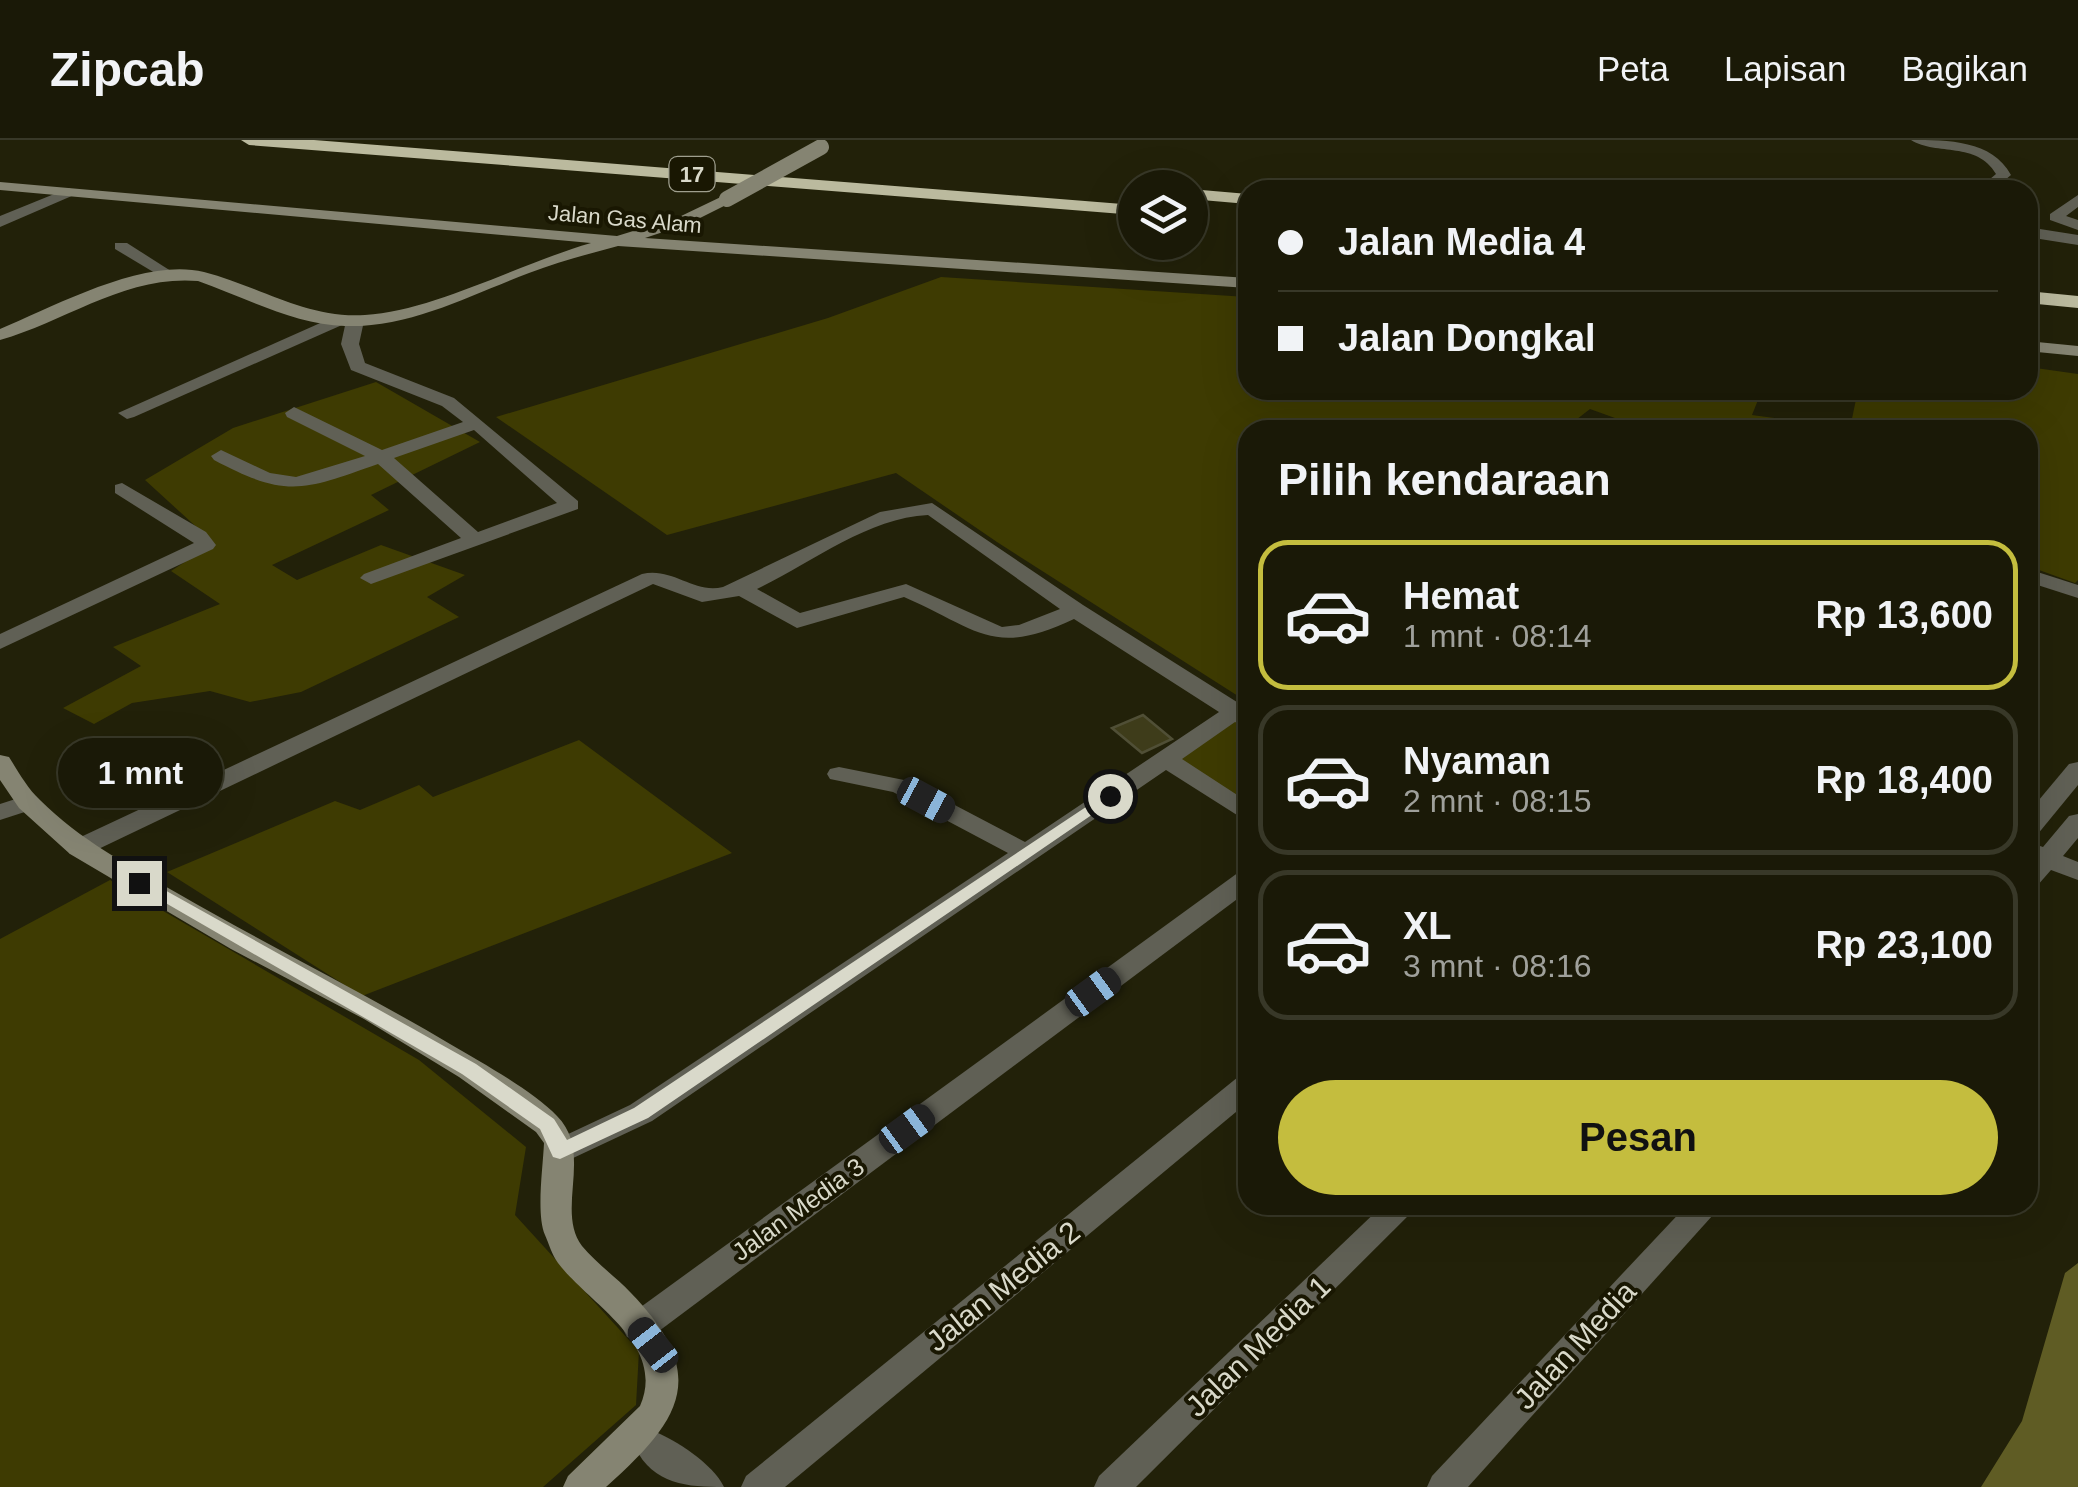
<!DOCTYPE html>
<html lang="id">
<head>
<meta charset="utf-8">
<style>
  body { margin:0; font-family:Arial,sans-serif; background:#272615; color:#f1f3f6; height:100vh; display:flex; flex-direction:column; font-size:38px; white-space:nowrap }
  * { box-sizing:border-box; margin:0 }
  p { font-size:32px; color:#9fa09b }
  .icon { flex:none; width:55px; height:55px; fill:none; stroke:currentColor; stroke-width:2; stroke-linecap:round; stroke-linejoin:round }
  .map { position:relative; flex:1; overflow:hidden }
  .side { position:absolute; left:1238px; top:280px; width:800px; height:795px; display:flex; flex-direction:column; background:#1a1907; border-radius:30px; box-shadow:0 10px 40px #0002,0 0 0 2px #383828 }
  .side>* { flex:none }
  .top-card { position:absolute; left:1238px; top:40px; width:800px; height:220px; border-radius:30px; box-shadow:0 10px 40px #0002,0 0 0 2px #383828; display:grid; align-content:center; height:220px; padding:0 40px; background:#1a1907 }
  .fabs { position:absolute; left:1118px; top:30px; display:grid; gap:20px }
  .fabs a { display:grid; place-items:center; width:90px; height:90px; border-radius:50%; background:#1a1907; box-shadow:0 10px 40px #0002,0 0 0 2px #383828; font-size:50px }
  .end { position:absolute; width:45px; height:45px; margin:-22px; border:12px solid #d9d9ca; background:#111; box-shadow:0 0 0 5px #111 }
  .from { border-radius:50% }
  .bubble { position:absolute; height:70px; border-radius:35px; background:#1a1907; box-shadow:0 10px 40px #0002,0 0 0 2px #383828; font-size:32px; font-weight:700; line-height:70px; text-align:center }
  .car { position:absolute; width:30px; height:60px; margin:-30px -15px; border-radius:12px; box-shadow:0 0 8px 2px #0007; background:linear-gradient(#222 24%,#8ab4d8 0 40%,#222 0 76%,#8ab4d8 0 86%,#222 0) }
  .top-card b { display:flex; align-items:center; gap:35px; height:95px; font-size:38px }
  .top-card b+b { border-top:2px solid #383828 }
  .top-card i { width:25px; height:25px; background:#f1f3f6 }
  ul { padding:0; list-style:none }
  li { display:flex; align-items:center; gap:30px; height:150px; margin:0 20px 15px; padding:0 20px; border:5px solid #383828; border-radius:30px }
  li div { flex:1 }
  li b { display:block; font-size:38px }
  li em { font-style:normal; font-weight:700 }
  li.active { border-color:#c4bd3e }
  li>.icon { width:90px; height:90px; stroke-width:1.5 }
  h2 { padding:0 40px; font-size:45px; line-height:120px }
  .cta { display:flex; gap:20px; margin-top:auto; padding:20px 40px }
  .cta a { flex:1; height:115px; border-radius:60px; background:#c4bd3e; color:#111; font-size:40px; font-weight:700; line-height:115px; text-align:center }
  header { display:flex; align-items:center; gap:60px; box-sizing:border-box; height:140px; padding:0 50px; background:#1a1907; border-bottom:2px solid #383828 }
  header strong { font-size:48px }
  nav { display:flex; gap:55px; margin-inline-start:auto; font-size:35px }
  .map>svg:first-child { display:block }
  .green { fill:#3e3b02 }
  .water { fill:#5f5c24 }
  .building { fill:#3e3c1a; stroke:#504f36; stroke-width:2.5 }
  .lines { fill:none; stroke-linecap:round; stroke-linejoin:round }
  .street { fill:#606055; fill-rule:evenodd }
  .secondary { fill:#858472; fill-rule:evenodd }
  .highway { fill:#bbba9e; fill-rule:evenodd }
  .secondary-bridge { stroke:#858472; stroke-width:16 }
  .route { fill:#d9d9ca }
  .labels { text-anchor:middle; dominant-baseline:central; stroke-width:8; stroke-linejoin:round; paint-order:stroke }
  .shield { fill:#191702; stroke:#9f9f8e; stroke-width:2.5 }
  .shield-label { font-size:22px; font-weight:bold; fill:#d9d9ca }
  .far-street-label { font-size:22px; fill:#d9d9ca; stroke:#191702 }
  .street-label { font-size:25px; fill:#d9d9ca; stroke:#191702 }
  .near-street-label { font-size:30px; fill:#d9d9ca; stroke:#191702 }
</style>
</head>
<body>
<header>
<strong>Zipcab</strong>
<nav><a>Peta</a><a>Lapisan</a><a>Bagikan</a></nav>
</header>
<div class="map">
<svg width="2078" height="1347" viewBox="0 0 2078 1347">
  <rect width="100%" height="100%" fill="#222109"/>
  <!-- green -->
  <g class="green">
    <path d="M941,137L1247,157L1248,250H1762L1752,275L1850,288L1858,250H2028V227L2078,234V440L2075,443L2028,426V290H1648L1590,269L1563,290H1248V548L1238,556L997,402L896,333L667,395L496,277L828,178Z"/>
    <path d="M376,242L480,302L371,355L389,370L272,425L297,440L381,405L465,435L427,457L459,477L301,552L250,562L210,551L132,563L94,584L63,568L141,526L113,507L220,464L171,431L214,403L145,340L233,288Z"/>
    <path d="M1235,572L1247,580V674L1166,619Z"/>
    <path d="M579,600L732,713L362,856L167,732L335,661L360,670L419,645L433,657Z"/>
    <path d="M110,740L419,920L526,1007L515,1075L639,1211L636,1265L543,1347H0V799Z"/>
  </g>
  <!-- water -->
  <path class="water" d="M2078,1123V1347H1981L2022,1281L2065,1133Z"/>
  <!-- building -->
  <path class="building" d="M1143,575L1172,599L1142,613L1112,588Z"/>
  <g class="lines">
    <!-- street -->
    <g class="street">
      <path d="M1911,0C1948,0 1992,0 2011,35L1993,50H1977L1996,34C1977,1 1937,16 1911,0Z"/>
      <path d="M69,48L76,52L74,55L0,87V76Z"/>
      <path d="M2078,55V67L2066,76L2078,80V90L2050,80V74Z"/>
      <path d="M2028,87L2078,95V105L2028,97Z"/>
      <path d="M115,103H127L174,133L160,136L115,109Z"/>
      <path d="M336,176L345,181L342,185L134,277L127,279L118,273Z"/>
      <path d="M355,176L364,181L359,204L365,223L454,258L578,361V369L371,444L360,438L364,434L461,398L378,324C304,350 287,359 214,320L211,316L221,310L270,333L296,337L365,316L287,277L285,273L294,267L382,310L463,282L442,266L351,230L341,204L346,181ZM474,290L557,363L478,392L394,318Z"/>
      <path d="M1617,280L1637,290H1602Z"/>
      <path d="M122,343L206,392L216,405L213,409L0,509V494L194,403L115,353V345Z"/>
      <path d="M932,363L1083,465L1248,569V587L1235,582L1182,619L1248,662V682L1166,630L652,981L571,1019L560,1023L549,1019L545,1011L549,1003L630,965L1008,713L893,652L830,639L827,634L830,629L839,627L909,641L1025,702L1219,572L1074,479C992,518 978,489 904,457L797,488L739,456L702,462L653,444L88,714H70L66,708L70,702L642,434C673,427 693,454 723,447L880,372ZM928,375L1060,469L1019,485L1002,487L906,444L800,473L757,449C810,424 867,378 928,375Z"/>
      <path d="M2028,429L2078,445V458L2028,442Z"/>
      <path d="M2078,622V645L2037,695L2028,697V673L2069,624Z"/>
      <path d="M28,655L37,658L40,663L37,668L0,680V664Z"/>
      <path d="M2078,674V698L2063,716L2078,722V740L2051,730L2037,746L2028,748V702L2043,707L2069,676Z"/>
      <path d="M1248,730V751L651,1197L639,1201L627,1197L622,1187L627,1177L1239,732Z"/>
      <path d="M1248,934V962L785,1347H741L746,1336L1238,937Z"/>
      <path d="M1383,1065H1419L1136,1347H1094L1099,1336Z"/>
      <path d="M1687,1065H1722L1468,1347H1427L1432,1336Z"/>
      <path d="M653,1291C676,1300 713,1324 724,1347C688,1347 653,1345 635,1307L641,1296Z"/>
    </g>
    <!-- secondary -->
    <g class="secondary">
      <path d="M0,42L617,96L679,77L727,54L735,59L732,62L690,83L645,98L1248,138V148L618,106C588,114 558,122 529,133C470,155 410,188 345,186C295,185 244,157 198,141C125,135 67,181 0,200V189C55,166 144,117 204,132C259,146 306,179 365,175C434,171 521,123 591,103L0,50Z"/>
      <path d="M2028,201L2078,206V216L2028,211Z"/>
      <path d="M0,615L9,617C18,631 27,648 40,660C80,700 128,725 177,753C267,805 361,851 450,904C481,922 533,951 557,976C594,1013 555,1070 582,1106C596,1123 616,1137 631,1153C711,1236 681,1280 606,1347H563L568,1336L640,1266C667,1204 590,1165 558,1123C552,1115 549,1104 545,1095C536,1075 543,1027 544,1003L536,992L459,937L364,879L231,809L70,714L19,668L0,640Z"/>
    </g>
    <!-- highway -->
    <g class="highway">
      <path d="M241,0H314L1135,65V75L249,5Z"/>
      <path d="M1190,49L1248,54V64L1190,59Z"/>
      <path d="M2028,151L2078,156V168L2028,163Z"/>
    </g>
    <!-- secondary-bridge -->
    <path class="secondary-bridge" d="M727,59L821,7"/>
  </g>
  <!-- route -->
  <path class="route" d="M1110,651L1115,652V659L648,978L560,1019L553,1017L540,989L462,934L131,743L139,737L145,739L476,924L554,979L567,1000L634,968Z"/>
  <g class="labels">
    <!-- shield labels -->
    <rect class="shield" x="669.5" y="17" width="45" height="34" rx="8"/>
    <g class="shield-label">
      <text x="692" y="34">17</text>
    </g>
    <!-- far-street labels -->
    <g class="far-street-label">
      <text transform="translate(625 79) rotate(5)">Jalan Gas Alam</text>
    </g>
    <!-- street labels -->
    <g class="street-label">
      <text transform="translate(798 1069) rotate(-36)">Jalan Media 3</text>
    </g>
    <!-- near-street labels -->
    <g class="near-street-label">
      <text transform="translate(1003 1146) rotate(-39)">Jalan Media 2</text>
      <text transform="translate(1575 1205) rotate(-47)">Jalan Media</text>
      <text transform="translate(1258 1206) rotate(-44)">Jalan Media 1</text>
    </g>
  </g>
</svg>
<div class="fabs">
<a><svg class="icon" aria-label="layers" viewBox="0 0 24 24"><path d="M12 4l9 5-9 5-9-5zM3 14l9 5 9-5"/></svg></a>
</div>
<i class="end from" style="left:1110px;top:656px"></i>
<i class="end" style="left:139px;top:743px"></i>
<div class="bubble" style="left:58px;top:598px;width:165px">1 mnt</div>
<i class="car" style="left:926px;top:660px;rotate:118deg"></i>
<i class="car" style="left:1093px;top:852px;rotate:54deg"></i>
<i class="car" style="left:907px;top:989px;rotate:54deg"></i>
<i class="car" style="left:653px;top:1205px;rotate:322deg"></i>
<div class="top-card">
<b><i class="from"></i>Jalan Media 4</b>
<b><i></i>Jalan Dongkal</b>
</div>
<section class="side">
<h2>Pilih kendaraan</h2>
<ul>
<li class="active"><svg class="icon" aria-label="car" viewBox="0 0 24 24"><path d="M5 17H2v-5l4-1 3-4h7l3 4 3 1v5h-3M9 17h6M6 11h13"/><circle cx="7" cy="17" r="2"/><circle cx="17" cy="17" r="2"/></svg><div><b>Hemat</b><p>1 mnt · 08:14</p></div><em>Rp 13,600</em></li>
<li><svg class="icon" aria-label="car" viewBox="0 0 24 24"><path d="M5 17H2v-5l4-1 3-4h7l3 4 3 1v5h-3M9 17h6M6 11h13"/><circle cx="7" cy="17" r="2"/><circle cx="17" cy="17" r="2"/></svg><div><b>Nyaman</b><p>2 mnt · 08:15</p></div><em>Rp 18,400</em></li>
<li><svg class="icon" aria-label="car" viewBox="0 0 24 24"><path d="M5 17H2v-5l4-1 3-4h7l3 4 3 1v5h-3M9 17h6M6 11h13"/><circle cx="7" cy="17" r="2"/><circle cx="17" cy="17" r="2"/></svg><div><b>XL</b><p>3 mnt · 08:16</p></div><em>Rp 23,100</em></li>
</ul>
<div class="cta"><a>Pesan</a></div>
</section>
</div>
</body>
</html>
